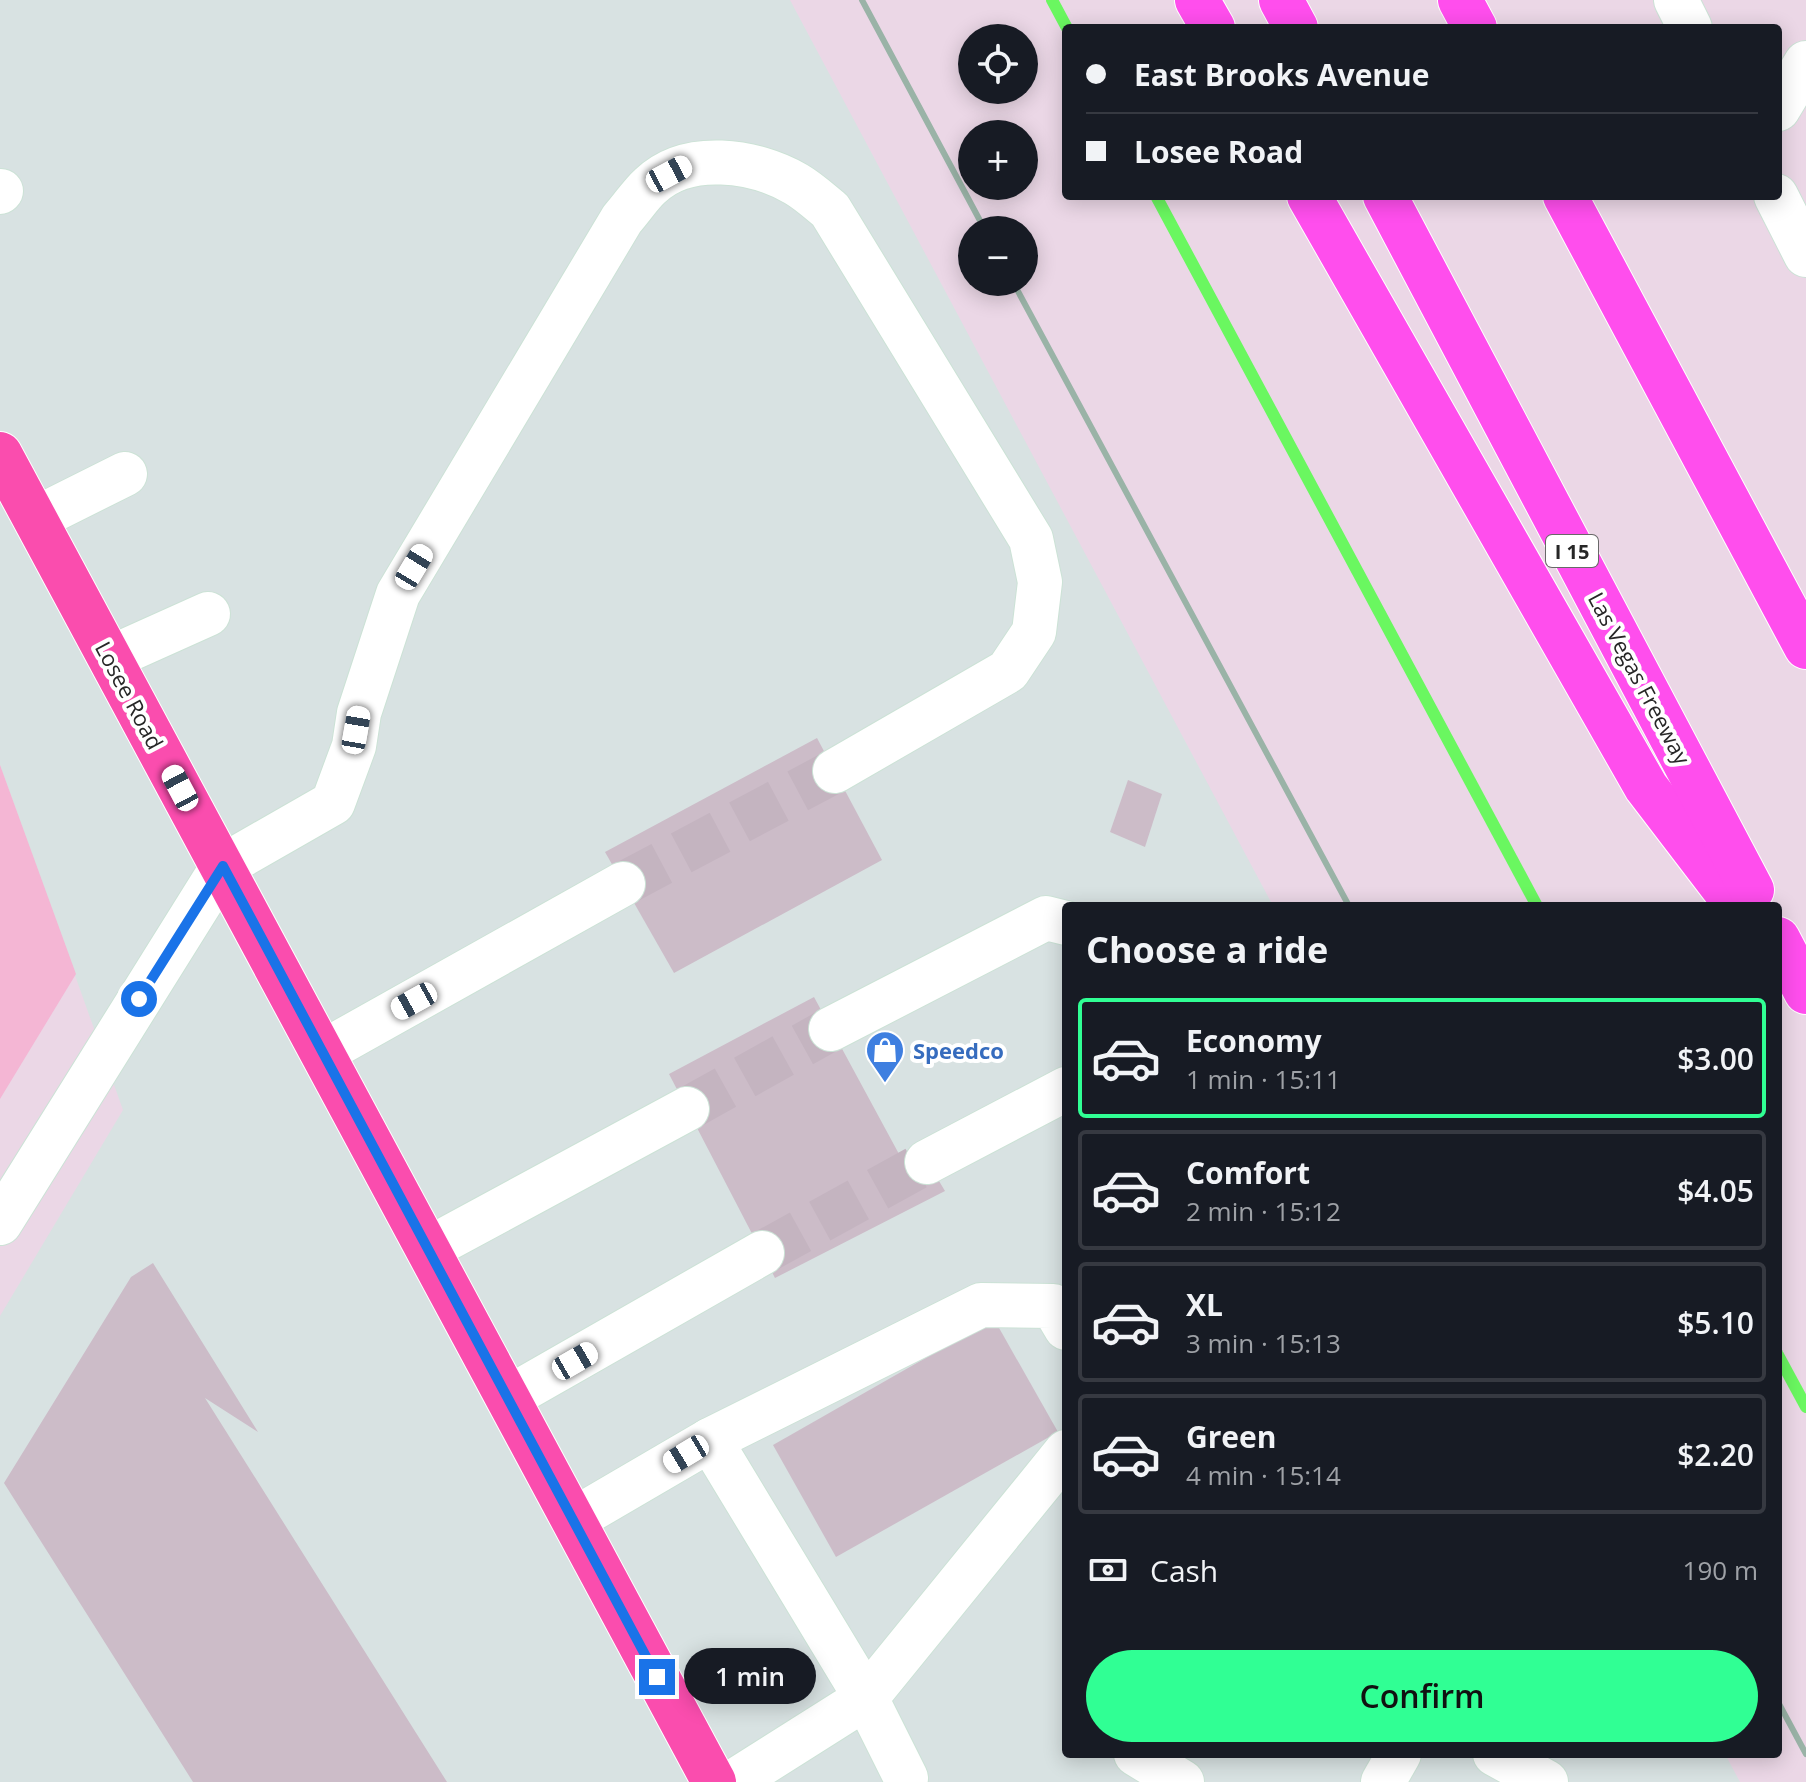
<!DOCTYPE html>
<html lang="en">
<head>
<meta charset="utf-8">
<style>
  body { margin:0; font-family:"Open Sans",sans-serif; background:#242831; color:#f1f3f6; height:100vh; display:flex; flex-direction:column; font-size:30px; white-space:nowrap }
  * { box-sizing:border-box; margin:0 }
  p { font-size:26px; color:#9ea1a6 }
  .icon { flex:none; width:44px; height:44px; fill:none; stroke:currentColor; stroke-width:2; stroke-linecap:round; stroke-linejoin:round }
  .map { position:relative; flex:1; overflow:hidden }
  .side { position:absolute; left:1062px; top:902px; width:720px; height:856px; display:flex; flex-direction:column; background:#171b24; border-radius:8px; box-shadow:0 4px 20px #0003 }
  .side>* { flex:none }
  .guide { position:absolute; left:1062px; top:24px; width:720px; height:176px; border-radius:8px; box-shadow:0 4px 20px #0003; display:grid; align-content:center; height:176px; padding:0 24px; background:#171b24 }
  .fabs { position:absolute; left:958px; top:24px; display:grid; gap:16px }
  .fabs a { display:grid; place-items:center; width:80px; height:80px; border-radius:50%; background:#171b24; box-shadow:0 4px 20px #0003; font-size:40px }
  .end { position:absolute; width:36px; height:36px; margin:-18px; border:10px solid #1a73e8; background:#fff; box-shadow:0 0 0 4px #fff }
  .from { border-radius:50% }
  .bubble { position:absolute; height:56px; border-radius:28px; background:#171b24; box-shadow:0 4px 20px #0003; font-size:26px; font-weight:600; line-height:56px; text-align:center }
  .car { position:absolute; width:24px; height:48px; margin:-24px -12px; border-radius:10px; box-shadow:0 0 6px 2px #0007; background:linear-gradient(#fff 24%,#345 0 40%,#fff 0 76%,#345 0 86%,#fff 0) }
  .guide b { display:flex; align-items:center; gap:28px; height:76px; font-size:30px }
  .guide b+b { border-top:2px solid #363941 }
  .guide i { width:20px; height:20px; background:#f1f3f6 }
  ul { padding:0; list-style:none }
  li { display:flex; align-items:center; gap:24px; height:120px; margin:0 16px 12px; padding:0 8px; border:4px solid #363941; border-radius:8px }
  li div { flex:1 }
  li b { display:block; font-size:30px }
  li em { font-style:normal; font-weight:600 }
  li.on { border-color:#30ff94 }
  li>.icon { width:72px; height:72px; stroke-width:1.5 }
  h2 { padding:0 24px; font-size:36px; line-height:96px }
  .pay { display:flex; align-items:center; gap:20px; height:88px; padding:0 24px; font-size:30px }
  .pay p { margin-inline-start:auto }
  .action { display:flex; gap:16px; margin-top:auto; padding:16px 24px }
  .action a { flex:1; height:92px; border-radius:48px; background:#30ff94; color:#111; font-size:32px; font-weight:600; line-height:92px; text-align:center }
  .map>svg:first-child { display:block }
  .industrial { fill:#d8e2e2 }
  .sand { fill:#f4b6d4 }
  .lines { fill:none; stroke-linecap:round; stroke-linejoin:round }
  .stream { stroke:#6af760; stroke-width:12 }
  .building { fill:#ccbcc8 }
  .minor-tunnel { stroke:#c4b4c0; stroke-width:44; stroke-dasharray:44 22; stroke-linecap:butt }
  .minor-casing { stroke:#cce2d6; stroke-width:46 }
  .major-casing { stroke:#fff; stroke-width:46 }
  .highway-casing { stroke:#fff; stroke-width:46 }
  .minor { stroke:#fff; stroke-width:44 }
  .major { stroke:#fa4dae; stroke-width:44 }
  .highway { stroke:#ff4eed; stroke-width:44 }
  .rail { stroke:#9ab3a7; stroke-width:6 }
  .route { stroke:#1a73e8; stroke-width:10 }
  .labels { text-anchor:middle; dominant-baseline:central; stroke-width:8; stroke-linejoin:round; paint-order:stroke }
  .shield { fill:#fff; stroke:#686868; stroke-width:2 }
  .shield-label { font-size:20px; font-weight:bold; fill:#272727 }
  .street-label { font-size:22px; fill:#272727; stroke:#fff }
  .shop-label { font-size:22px; font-weight:bold; fill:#366cbe; stroke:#fff; text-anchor:start }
</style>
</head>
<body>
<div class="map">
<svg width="1806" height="1782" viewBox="0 0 1806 1782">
  <rect width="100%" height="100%" fill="#ebd7e6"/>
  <!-- industrial -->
  <path class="industrial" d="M0,0H790L1273,906H1066V1754H1725L1740,1782H0V1316L123,1110L0,765Z"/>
  <!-- sand -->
  <path class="sand" d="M0,765L76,974L0,1099Z"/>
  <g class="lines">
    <!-- stream -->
    <g class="stream">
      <path d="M1052,0L1067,28"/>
      <path d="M1156,196L1537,906"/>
      <path d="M1778,1355L1806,1407"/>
    </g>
  </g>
  <!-- building -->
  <g class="building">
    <path d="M817,738L882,860L674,973L605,852Z"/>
    <path d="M1128,780L1162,794L1145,847L1110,832Z"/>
    <path d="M814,997L899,1154L918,1146L945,1191L775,1278L669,1074Z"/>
    <path d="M153,1263L258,1432L205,1398L447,1782H193L4,1483L131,1277Z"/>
    <path d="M994,1319L1058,1432L836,1557L773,1445Z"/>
  </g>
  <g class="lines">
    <!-- minor-tunnel -->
    <g class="minor-tunnel">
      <path d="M623,884L835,771"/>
      <path d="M687,1109L831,1029"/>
      <path d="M762,1253L927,1162"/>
    </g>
    <defs>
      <g id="minor">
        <path d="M1676,0L1690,28"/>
        <path d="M1778,109L1806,63"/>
        <path d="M0,192L1,191"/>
        <path d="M1776,196L1806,255"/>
        <path d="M35,519L125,474"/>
        <path d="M110,658L208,614"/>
        <path d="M831,1029L1046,918L1066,923"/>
        <path d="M323,1052L623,884"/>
        <path d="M927,1162L1066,1089"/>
        <path d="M0,1223L223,866L333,803L354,746L359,713L398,594L622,219C632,208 640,195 650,186C687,150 755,160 796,184C808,191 819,201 830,210L1031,539L1040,582L1034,632L1008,671L835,771"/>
        <path d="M428,1249L687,1109"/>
        <path d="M508,1398L762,1253"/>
        <path d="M710,1440L981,1305L1053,1306L1066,1328"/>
        <path d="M573,1520L710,1440L866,1698L733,1782"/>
        <path d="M1136,1754L1182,1782"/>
        <path d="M1495,1754L1546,1782"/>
        <path d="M906,1778L866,1698L1066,1452"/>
        <path d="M1383,1782L1399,1754"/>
      </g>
      <path id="major" d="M0,454L714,1782"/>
      <g id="highway">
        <path d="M1197,0L1213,28"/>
        <path d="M1281,0L1296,28"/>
        <path d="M1460,0L1475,28"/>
        <path d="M1309,196L1646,787L1737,906"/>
        <path d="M1385,196L1752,890"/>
        <path d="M1565,196L1806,647"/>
        <path d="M1778,939L1806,992"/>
      </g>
    </defs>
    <!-- minor casing -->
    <use href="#minor" class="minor-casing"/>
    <!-- major casing -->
    <use href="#major" class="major-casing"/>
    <!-- highway casing -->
    <use href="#highway" class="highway-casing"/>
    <!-- minor -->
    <use href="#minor" class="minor"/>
    <!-- major -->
    <use href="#major" class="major"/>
    <!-- highway -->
    <use href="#highway" class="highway"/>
    <!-- rail -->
    <g class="rail">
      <path d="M862,0L985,230"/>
      <path d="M1013,282L1349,906"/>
      <path d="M1778,1702L1806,1754"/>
    </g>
  </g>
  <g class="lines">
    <!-- route -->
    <path class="route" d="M139,999L223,866L657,1677"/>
  </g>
  <!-- icons -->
  <defs>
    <symbol id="shop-pin" viewBox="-11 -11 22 30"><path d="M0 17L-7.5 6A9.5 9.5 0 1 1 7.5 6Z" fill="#3f7fe0" stroke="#fff"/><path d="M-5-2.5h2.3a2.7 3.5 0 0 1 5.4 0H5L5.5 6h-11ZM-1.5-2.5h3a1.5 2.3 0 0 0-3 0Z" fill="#fff"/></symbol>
  </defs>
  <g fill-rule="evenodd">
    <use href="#shop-pin" x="863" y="1028" width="44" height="60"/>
  </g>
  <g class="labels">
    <!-- shield labels -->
    <rect class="shield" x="1546" y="535" width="52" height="32" rx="6"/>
    <g class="shield-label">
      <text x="1572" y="551">I 15</text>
    </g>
    <!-- street labels -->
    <g class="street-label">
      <text transform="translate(1640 678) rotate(62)">Las Vegas Freeway</text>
      <text transform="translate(130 695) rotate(62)">Losee Road</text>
    </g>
    <!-- shop labels -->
    <g class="shop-label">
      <text x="913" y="1050">Speedco</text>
    </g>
  </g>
</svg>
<div class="fabs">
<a><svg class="icon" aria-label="locate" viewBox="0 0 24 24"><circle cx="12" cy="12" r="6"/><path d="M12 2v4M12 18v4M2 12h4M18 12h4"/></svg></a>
<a>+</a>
<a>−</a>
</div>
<i class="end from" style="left:139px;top:999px"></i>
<i class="end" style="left:657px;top:1677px"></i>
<div class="bubble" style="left:684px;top:1648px;width:132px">1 min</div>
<i class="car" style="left:669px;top:174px;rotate:62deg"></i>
<i class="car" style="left:414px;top:567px;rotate:31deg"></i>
<i class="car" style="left:356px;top:730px;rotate:10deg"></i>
<i class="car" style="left:180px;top:788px;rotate:332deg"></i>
<i class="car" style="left:414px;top:1001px;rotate:241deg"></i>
<i class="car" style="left:575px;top:1361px;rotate:60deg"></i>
<i class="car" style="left:686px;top:1454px;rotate:239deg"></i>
<div class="guide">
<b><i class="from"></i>East Brooks Avenue</b>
<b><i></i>Losee Road</b>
</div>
<section class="side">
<h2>Choose a ride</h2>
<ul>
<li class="on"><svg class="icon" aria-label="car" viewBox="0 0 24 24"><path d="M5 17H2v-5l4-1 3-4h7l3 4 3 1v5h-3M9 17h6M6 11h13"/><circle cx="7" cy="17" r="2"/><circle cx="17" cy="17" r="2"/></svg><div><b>Economy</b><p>1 min · 15:11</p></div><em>$3.00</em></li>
<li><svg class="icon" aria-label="car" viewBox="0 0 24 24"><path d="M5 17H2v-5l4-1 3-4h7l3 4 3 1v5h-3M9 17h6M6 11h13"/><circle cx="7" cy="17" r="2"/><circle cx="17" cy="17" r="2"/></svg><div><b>Comfort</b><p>2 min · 15:12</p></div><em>$4.05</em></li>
<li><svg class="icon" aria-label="car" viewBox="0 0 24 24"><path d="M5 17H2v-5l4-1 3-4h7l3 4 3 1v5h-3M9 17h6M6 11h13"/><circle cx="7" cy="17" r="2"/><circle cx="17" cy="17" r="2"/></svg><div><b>XL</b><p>3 min · 15:13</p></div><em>$5.10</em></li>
<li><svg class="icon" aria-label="car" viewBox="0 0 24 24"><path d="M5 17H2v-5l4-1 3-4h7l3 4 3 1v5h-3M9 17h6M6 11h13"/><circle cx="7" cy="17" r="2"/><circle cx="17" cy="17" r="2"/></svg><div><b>Green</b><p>4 min · 15:14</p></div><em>$2.20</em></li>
</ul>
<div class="pay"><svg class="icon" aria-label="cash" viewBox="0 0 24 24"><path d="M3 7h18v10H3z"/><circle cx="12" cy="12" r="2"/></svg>Cash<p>190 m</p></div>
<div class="action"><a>Confirm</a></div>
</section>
</div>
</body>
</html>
